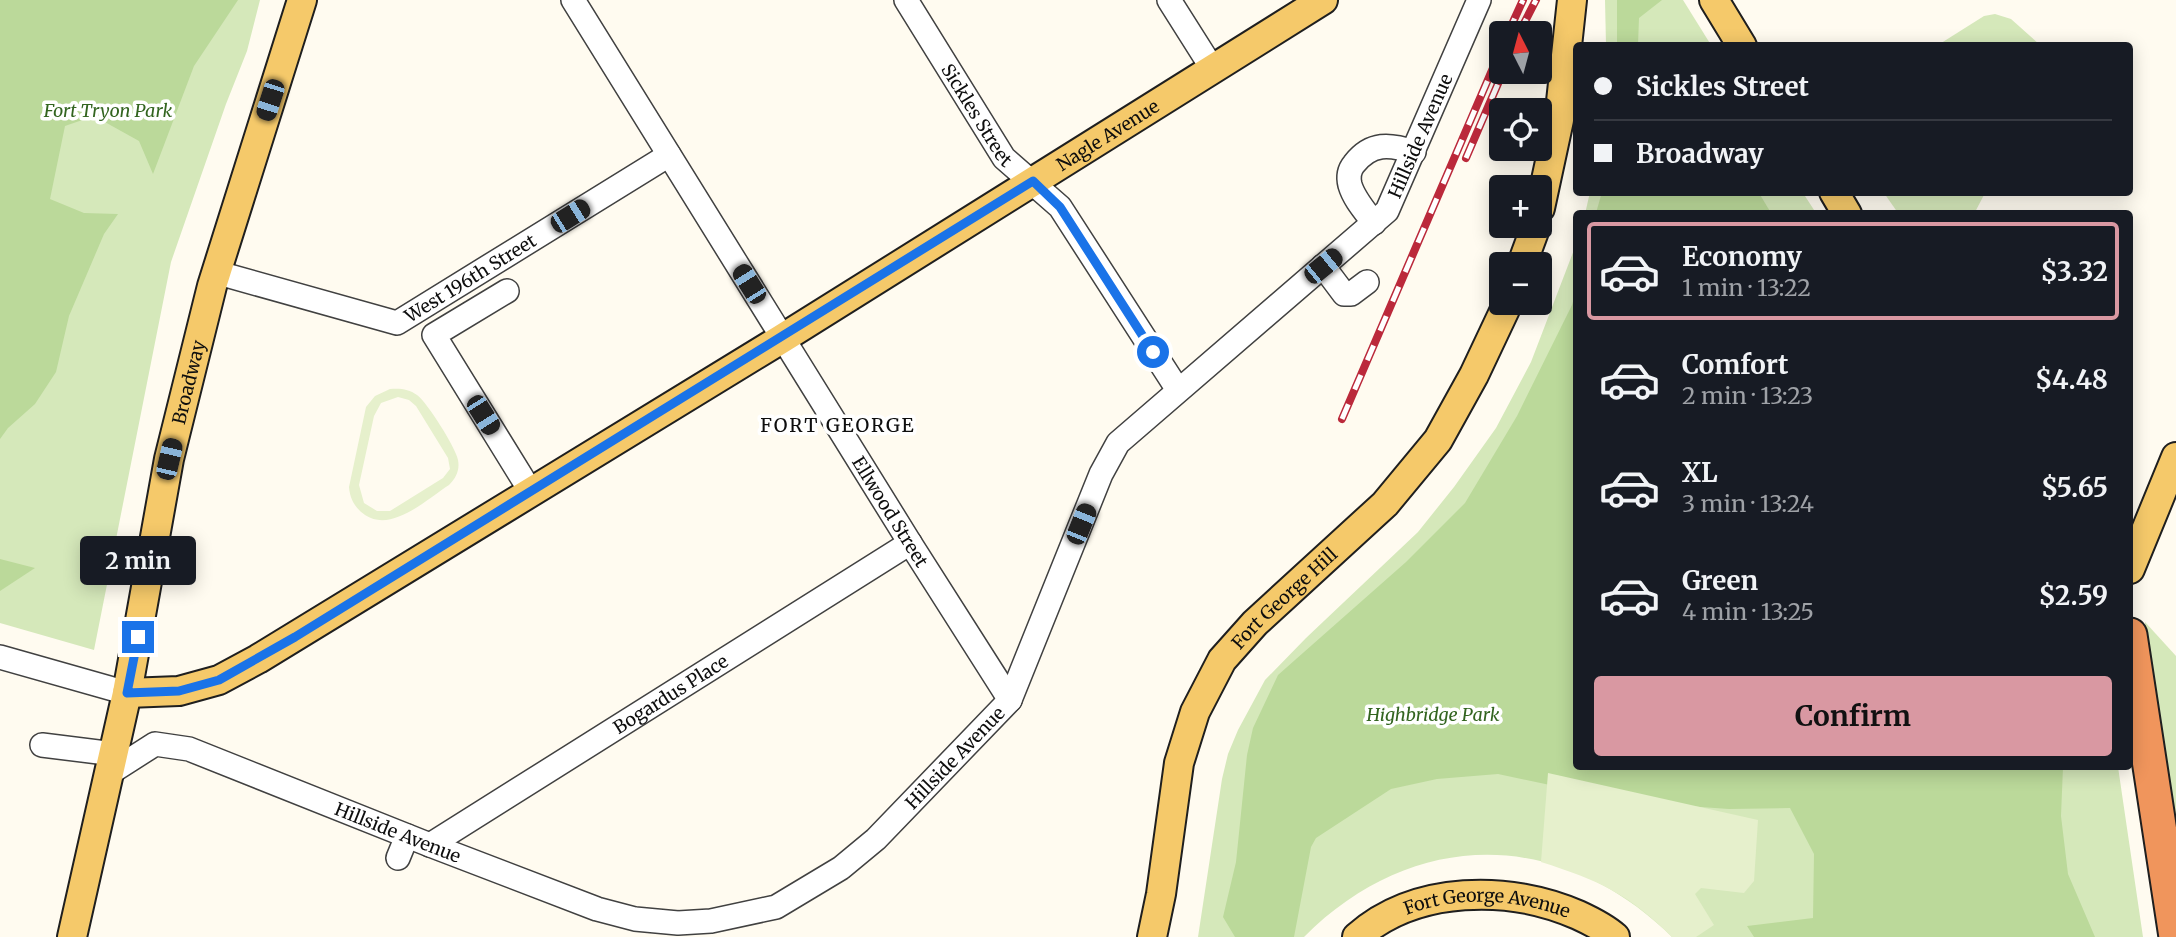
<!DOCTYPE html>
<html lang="en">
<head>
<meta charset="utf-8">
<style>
  body { margin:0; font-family:Merriweather,serif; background:#242831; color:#f1f3f6; height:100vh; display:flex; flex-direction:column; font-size:26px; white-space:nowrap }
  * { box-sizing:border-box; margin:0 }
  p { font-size:23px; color:#9ea1a6 }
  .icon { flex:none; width:38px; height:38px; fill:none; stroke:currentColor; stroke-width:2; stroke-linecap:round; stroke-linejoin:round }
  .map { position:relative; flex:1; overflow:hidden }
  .side { position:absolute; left:1573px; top:210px; width:560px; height:560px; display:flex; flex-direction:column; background:#171b24; border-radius:7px; box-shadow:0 4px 18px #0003 }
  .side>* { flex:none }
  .hud { position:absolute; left:1573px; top:42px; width:560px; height:154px; border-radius:7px; box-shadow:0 4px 18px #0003; display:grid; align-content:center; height:154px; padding:0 21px; background:#171b24 }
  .needle { width:46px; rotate:354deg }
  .buttons { position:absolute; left:1489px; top:21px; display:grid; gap:14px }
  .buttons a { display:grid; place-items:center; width:63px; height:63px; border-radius:7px; background:#171b24; box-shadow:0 4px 18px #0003; font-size:35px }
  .end { position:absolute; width:32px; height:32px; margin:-16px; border:9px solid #1a73e8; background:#fff; box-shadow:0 0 0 4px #fff }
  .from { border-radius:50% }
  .bubble { position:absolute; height:49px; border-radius:7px; background:#171b24; box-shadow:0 4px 18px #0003; font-size:23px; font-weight:700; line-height:49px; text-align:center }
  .car { position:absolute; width:21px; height:42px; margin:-21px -10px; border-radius:9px; box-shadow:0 0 5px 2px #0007; background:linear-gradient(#222 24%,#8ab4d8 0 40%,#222 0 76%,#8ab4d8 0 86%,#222 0) }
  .hud b { display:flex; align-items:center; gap:24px; height:66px; font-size:26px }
  .hud b+b { border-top:2px solid #363941 }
  .hud i { width:18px; height:18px; background:#f1f3f6 }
  ul { padding:12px 0 0; list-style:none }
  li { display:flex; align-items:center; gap:21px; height:98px; margin:0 14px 10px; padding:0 7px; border:4px solid transparent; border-radius:7px }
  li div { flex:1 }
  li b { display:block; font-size:26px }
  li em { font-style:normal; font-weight:700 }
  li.on { border-color:#d998a2 }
  li>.icon { width:63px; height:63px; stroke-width:1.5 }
  .button { display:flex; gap:14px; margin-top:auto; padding:14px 21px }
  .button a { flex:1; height:80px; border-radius:7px; background:#d998a2; color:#111; font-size:28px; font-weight:700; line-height:80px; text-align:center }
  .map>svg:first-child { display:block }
  .green { fill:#d5e8ba }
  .forest { fill:#bbd99a }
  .pitch { fill:#e6f0cc; fill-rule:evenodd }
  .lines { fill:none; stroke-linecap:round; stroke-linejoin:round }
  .minor-casing { stroke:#414141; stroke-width:26 }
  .major-casing { stroke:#1f1f1f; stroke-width:32 }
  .highway-casing { stroke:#1f1f1f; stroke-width:37 }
  .minor { stroke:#fff; stroke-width:23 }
  .major { stroke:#f5c96a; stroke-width:28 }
  .highway { stroke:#f0955c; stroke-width:33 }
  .rail-casing { stroke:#bb293b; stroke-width:8 }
  .rail { stroke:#fff; stroke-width:5; stroke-dasharray:16; stroke-linecap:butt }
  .route { stroke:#1a73e8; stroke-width:9 }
  .labels { text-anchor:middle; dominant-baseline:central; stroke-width:7; stroke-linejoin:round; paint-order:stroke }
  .park-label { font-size:18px; font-style:italic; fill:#336520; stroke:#fff }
  .street-label { font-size:18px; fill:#0e0e0e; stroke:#fff }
  .neighbourhood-label { font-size:19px; letter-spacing:2px; fill:#0e0e0e; stroke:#fff }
</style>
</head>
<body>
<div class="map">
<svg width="2176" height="937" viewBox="0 0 2176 937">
  <rect width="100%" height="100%" fill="#fffbf0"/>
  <!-- green -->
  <g class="green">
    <path d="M0,0H260L247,51L226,104L171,262L94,650L0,623Z"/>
    <path d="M1605,0H1683L1711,45H1606Z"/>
    <path d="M1995,14L2011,19L2040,45H1938L1984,16Z"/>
    <path d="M1590,192L1803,193L1816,213L1585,214Z"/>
    <path d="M1884,193H1985L1974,214L1898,213Z"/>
    <path d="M1577,242V766L2118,767L2143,937H1672C1561,828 1414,827 1304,937H1198L1222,779L1228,754L1238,730L1265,680L1306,638L1418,532L1454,487L1496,428L1531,362Z"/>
    <path d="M2145,622L2176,656V884L2144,659Z"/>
  </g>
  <!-- forest -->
  <g class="forest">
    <path d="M0,0H238L194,66L153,174L139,141L94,116L65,126L50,199L84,213L118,214L104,234L69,316L56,372L35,404L8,428L0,439Z"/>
    <path d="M1617,0H1662L1639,18L1638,45H1617Z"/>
    <path d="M1602,192L1759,193L1771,213H1596Z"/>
    <path d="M1577,288V766L2063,767L2061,816L2068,874L2095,937H1754L1747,926L1813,918L1814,854L1790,808L1729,809L1630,802L1498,774L1437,779L1391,789L1316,838L1311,847L1294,937H1235L1223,917L1236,862L1247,755L1253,728L1278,675L1406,562L1465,503L1517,416L1572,305Z"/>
    <path d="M0,559L35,568L0,591Z"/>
  </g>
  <!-- pitch -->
  <g class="pitch">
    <path d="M390,389C400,388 409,389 417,395C427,402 456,448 458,460C460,470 456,478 449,485C427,499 392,533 365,515C355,508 350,499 349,487L366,407L375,396ZM398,397L409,400L416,406L448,458L450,469L443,478L390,511H377L364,503L359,485L374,416L381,403Z"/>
    <path d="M1548,773L1758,820L1754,881L1744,893L1701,888L1695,894L1714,925L1696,937H1672C1629,894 1598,880 1541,862Z"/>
  </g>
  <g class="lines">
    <defs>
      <g id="minor">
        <path id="s1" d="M573,0L910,543L1010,700"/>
        <path id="s2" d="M906,0L1004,158L1060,207L1178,390"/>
        <path d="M1169,0L1212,68"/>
        <path d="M1374,223C1365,211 1354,199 1350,185C1348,177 1349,170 1354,164C1371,142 1390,144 1414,152"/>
        <path d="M1323,266L1344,294H1351L1367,282"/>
        <path id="s3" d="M215,272L397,323L669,155"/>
        <path d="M507,291L434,335L531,492"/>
        <path d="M0,657L127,693"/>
        <path d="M42,745L114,754"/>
        <path id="s4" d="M108,774L155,744L189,749L430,845L597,909L635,919L678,923L711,921L776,907L841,868L876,839L1010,700L1101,474L1118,443L1387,211L1479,0"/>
        <path id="s5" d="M430,845L910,543"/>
        <path d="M398,858L407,836"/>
      </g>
      <g id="major">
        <path d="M1714,0L1742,46"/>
        <path d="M1834,192L1847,214"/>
        <path d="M1540,208L1559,120L1572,0"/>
        <path d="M1522,264L1536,226"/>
        <path d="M2130,569L2176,457"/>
        <path id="s6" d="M127,693L179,691L219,680L258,659L783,338L1323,0"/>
        <path id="s7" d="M72,937L127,693L169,459L212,286L302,0"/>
        <path id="s8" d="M1152,937L1161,894L1179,763L1195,712L1222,660L1255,623L1385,504L1438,440L1474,375L1508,303"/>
        <path id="s9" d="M1357,937C1416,885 1510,885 1578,915C1591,921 1605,928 1615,937"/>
      </g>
      <path id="highway" d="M2130,635L2176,937"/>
    </defs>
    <!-- minor casing -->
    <use href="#minor" class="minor-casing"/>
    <!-- major casing -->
    <use href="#major" class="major-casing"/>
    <!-- highway casing -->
    <use href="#highway" class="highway-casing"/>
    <!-- minor -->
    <use href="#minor" class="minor"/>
    <!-- major -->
    <use href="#major" class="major"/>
    <!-- highway -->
    <use href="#highway" class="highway"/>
    <defs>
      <g id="rail">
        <path d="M1508,33L1523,0"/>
        <path d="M1519,33L1536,0"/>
        <path d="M1466,158L1503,72"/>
        <path d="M1342,419L1502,47"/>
      </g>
    </defs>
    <!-- rail casing -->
    <use href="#rail" class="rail-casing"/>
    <!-- rail -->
    <use href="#rail" class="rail"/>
  </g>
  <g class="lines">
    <!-- route -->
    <path class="route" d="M138,637L127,693L179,691L219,680L295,637L1033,181L1060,207L1153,352"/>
  </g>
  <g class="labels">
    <!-- park labels -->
    <g class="park-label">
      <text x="108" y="110">Fort Tryon Park</text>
      <text x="1433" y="714">Highbridge Park</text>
    </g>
    <!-- street labels -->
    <g class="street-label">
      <text stroke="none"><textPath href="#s2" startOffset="135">Sickles Street</textPath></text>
      <text stroke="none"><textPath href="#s6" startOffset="1136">Nagle Avenue</textPath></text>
      <text stroke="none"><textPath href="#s4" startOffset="1741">Hillside Avenue</textPath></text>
      <text stroke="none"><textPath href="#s3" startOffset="275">West 196th Street</textPath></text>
      <text stroke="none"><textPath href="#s7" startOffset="567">Broadway</textPath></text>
      <text stroke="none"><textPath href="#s1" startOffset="602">Ellwood Street</textPath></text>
      <text stroke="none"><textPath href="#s8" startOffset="376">Fort George Hill</textPath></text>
      <text stroke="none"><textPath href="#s5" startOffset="284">Bogardus Place</textPath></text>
      <text stroke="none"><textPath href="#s4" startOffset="945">Hillside Avenue</textPath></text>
      <text stroke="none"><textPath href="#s4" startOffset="315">Hillside Avenue</textPath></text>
      <text stroke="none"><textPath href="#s9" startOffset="140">Fort George Avenue</textPath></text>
    </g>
    <!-- neighbourhood labels -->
    <g class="neighbourhood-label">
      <text x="838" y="425">FORT GEORGE</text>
    </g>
  </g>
</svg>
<div class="buttons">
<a><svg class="needle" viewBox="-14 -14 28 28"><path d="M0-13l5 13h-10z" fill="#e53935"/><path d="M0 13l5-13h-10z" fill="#9ea1a6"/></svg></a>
<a><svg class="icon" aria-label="locate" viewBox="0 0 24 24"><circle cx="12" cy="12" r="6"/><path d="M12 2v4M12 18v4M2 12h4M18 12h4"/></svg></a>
<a>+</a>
<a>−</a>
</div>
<i class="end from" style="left:1153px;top:352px"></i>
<i class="end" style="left:138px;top:637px"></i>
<div class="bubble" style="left:80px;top:536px;width:116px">2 min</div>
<i class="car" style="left:270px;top:100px;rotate:198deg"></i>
<i class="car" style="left:570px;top:216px;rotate:58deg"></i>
<i class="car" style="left:1323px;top:266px;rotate:51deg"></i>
<i class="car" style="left:749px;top:284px;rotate:328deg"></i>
<i class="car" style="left:483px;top:415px;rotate:148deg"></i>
<i class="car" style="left:169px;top:459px;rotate:13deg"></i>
<i class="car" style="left:1081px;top:524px;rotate:22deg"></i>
<div class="hud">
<b><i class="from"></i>Sickles Street</b>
<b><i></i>Broadway</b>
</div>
<section class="side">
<ul>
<li class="on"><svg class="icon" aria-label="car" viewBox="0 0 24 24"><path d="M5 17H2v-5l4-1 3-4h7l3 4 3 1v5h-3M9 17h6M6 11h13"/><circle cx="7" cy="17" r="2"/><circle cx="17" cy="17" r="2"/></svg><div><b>Economy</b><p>1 min · 13:22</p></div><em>$3.32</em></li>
<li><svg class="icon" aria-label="car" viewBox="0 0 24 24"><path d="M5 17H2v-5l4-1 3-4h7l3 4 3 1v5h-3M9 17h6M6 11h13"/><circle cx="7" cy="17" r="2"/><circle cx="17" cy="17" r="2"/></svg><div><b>Comfort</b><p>2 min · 13:23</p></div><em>$4.48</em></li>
<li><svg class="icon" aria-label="car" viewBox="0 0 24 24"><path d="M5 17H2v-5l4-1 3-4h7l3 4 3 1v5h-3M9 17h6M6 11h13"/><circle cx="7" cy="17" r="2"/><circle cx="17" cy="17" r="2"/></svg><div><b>XL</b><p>3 min · 13:24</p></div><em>$5.65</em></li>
<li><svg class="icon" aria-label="car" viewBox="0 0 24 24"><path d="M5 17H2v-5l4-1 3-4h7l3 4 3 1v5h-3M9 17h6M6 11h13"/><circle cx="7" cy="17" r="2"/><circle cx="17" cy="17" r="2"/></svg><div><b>Green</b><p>4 min · 13:25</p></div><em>$2.59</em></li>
</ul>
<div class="button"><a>Confirm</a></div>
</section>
</div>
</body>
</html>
